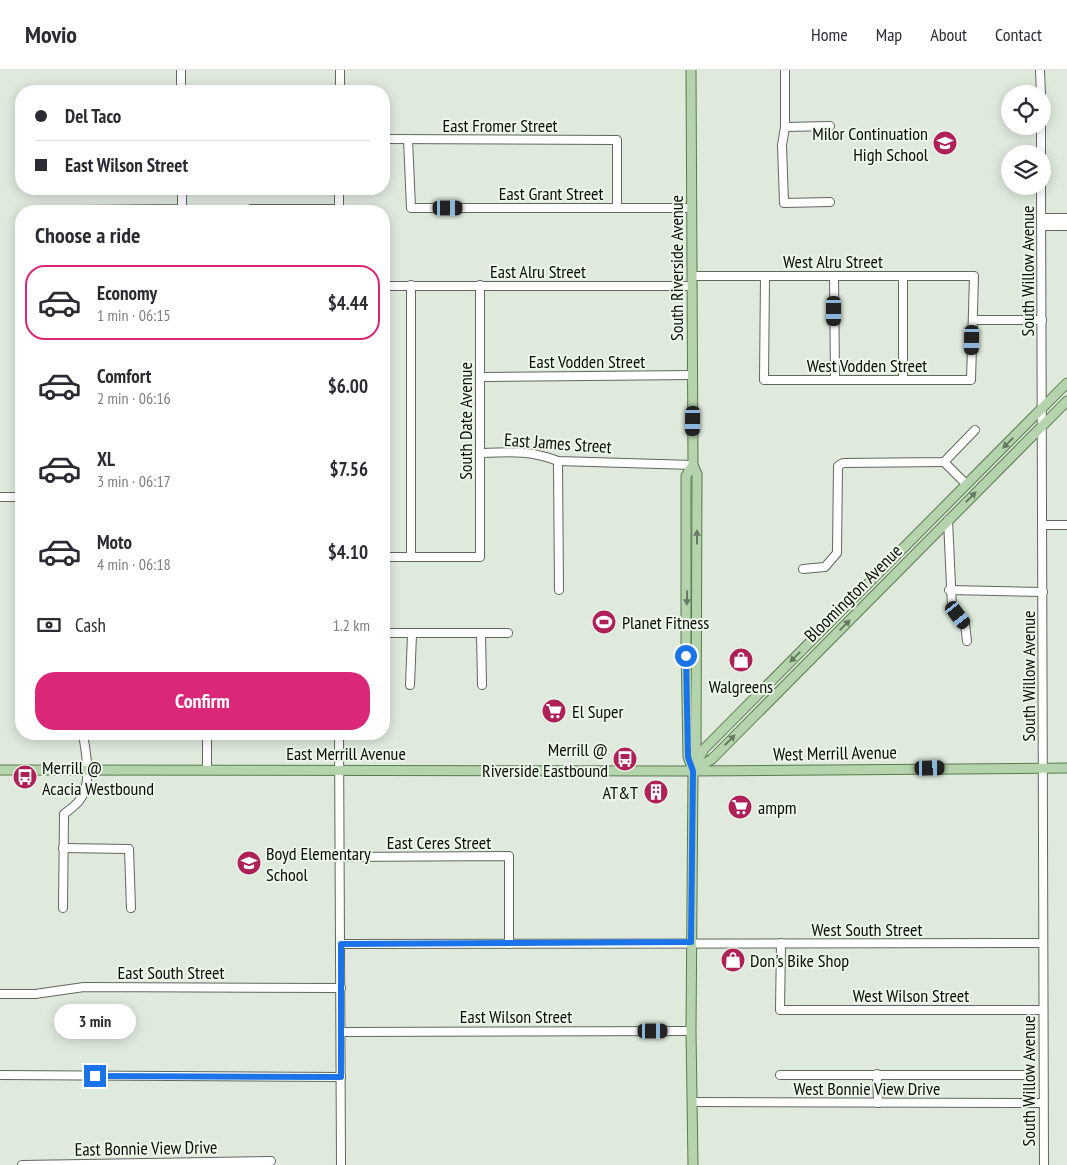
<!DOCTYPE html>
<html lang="en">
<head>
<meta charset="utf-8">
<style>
  body { margin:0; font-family:"PT Sans Narrow",sans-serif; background:#f2f2f3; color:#2b2b33; height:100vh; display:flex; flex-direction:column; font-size:19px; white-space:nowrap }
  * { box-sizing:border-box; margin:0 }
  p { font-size:16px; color:#7c7c81 }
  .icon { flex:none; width:28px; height:28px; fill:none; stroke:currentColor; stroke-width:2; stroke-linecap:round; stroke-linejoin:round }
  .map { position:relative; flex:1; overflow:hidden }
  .sheet { position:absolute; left:15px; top:135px; width:375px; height:535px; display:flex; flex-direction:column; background:#fff; border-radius:20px; box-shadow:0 2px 12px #0003 }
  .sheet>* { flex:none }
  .guide { position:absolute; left:15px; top:15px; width:375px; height:110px; border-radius:20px; box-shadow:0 2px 12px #0003; display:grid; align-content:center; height:110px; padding:0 20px; background:#fff }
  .tools { position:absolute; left:1001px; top:15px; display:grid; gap:10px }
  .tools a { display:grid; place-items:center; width:50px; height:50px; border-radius:50%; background:#fff; box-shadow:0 2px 12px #0003; font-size:25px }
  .end { position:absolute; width:22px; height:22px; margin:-11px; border:6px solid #1a73e8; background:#fff; box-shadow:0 0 0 2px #fff }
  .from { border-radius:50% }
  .bubble { position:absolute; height:35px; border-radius:18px; background:#fff; box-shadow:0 2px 12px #0003; font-size:16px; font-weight:700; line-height:35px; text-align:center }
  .car { position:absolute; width:15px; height:30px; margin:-15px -8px; border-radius:6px; box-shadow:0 0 4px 1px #0007; background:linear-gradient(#222 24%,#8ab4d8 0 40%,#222 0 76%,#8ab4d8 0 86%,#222 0) }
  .guide b { display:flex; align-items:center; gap:18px; height:48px; font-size:19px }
  .guide b+b { border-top:1px solid #e1e1e2 }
  .guide i { width:12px; height:12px; background:#2b2b33 }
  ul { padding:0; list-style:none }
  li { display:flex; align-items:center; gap:15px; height:75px; margin:0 10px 8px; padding:0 10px; border:2px solid transparent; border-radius:20px }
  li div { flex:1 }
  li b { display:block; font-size:19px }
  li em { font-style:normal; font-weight:700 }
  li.selected { border-color:#db2777 }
  li>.icon { width:45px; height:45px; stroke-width:1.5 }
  h2 { padding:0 20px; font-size:22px; line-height:60px }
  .pay { display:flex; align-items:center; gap:12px; height:55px; padding:0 20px; font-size:19px }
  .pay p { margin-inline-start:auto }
  .action { display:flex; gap:10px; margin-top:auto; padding:10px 20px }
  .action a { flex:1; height:58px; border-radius:20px; background:#db2777; color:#fff; font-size:20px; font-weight:700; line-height:58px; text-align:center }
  header { display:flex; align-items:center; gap:30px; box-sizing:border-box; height:70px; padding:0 25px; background:#fff; border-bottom:1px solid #e1e1e2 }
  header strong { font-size:24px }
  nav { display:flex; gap:28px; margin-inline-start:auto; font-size:18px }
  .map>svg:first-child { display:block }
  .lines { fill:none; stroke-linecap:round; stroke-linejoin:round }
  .minor-casing { stroke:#60685d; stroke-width:10 }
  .major-casing { stroke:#597b4f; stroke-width:11 }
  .minor { stroke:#fff; stroke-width:8 }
  .major { stroke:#b5d3ac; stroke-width:9 }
  .oneway { fill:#687a63 }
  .route { stroke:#1a73e8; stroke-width:6 }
  .labels { text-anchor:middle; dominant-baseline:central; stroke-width:4; stroke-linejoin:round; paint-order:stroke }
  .street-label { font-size:18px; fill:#0a0d09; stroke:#ecf6e9 }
  .poi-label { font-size:18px; fill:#0a0d09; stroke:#ecf6e9; text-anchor:start }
</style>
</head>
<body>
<header>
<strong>Movio</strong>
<nav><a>Home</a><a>Map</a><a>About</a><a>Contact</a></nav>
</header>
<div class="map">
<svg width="1067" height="1095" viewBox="0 0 1067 1095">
  <rect width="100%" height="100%" fill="#dfe9dc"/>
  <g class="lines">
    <defs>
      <g id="minor">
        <path d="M181,0V21"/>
        <path d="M340,0V21"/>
        <path d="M785,0V57L782,75L784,133L830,132"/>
        <path d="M1040,0L1041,24"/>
        <path d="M1041,56V84"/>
        <path d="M785,57L830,56"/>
        <path d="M384,69L617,70V137"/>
        <path d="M408,69L411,138H692"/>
        <path d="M1041,116L1044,1095"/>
        <path d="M251,139H339"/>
        <path d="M81,140L182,139V119"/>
        <path d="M339,141V119"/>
        <path d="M1041,148H1067"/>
        <path d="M1042,156H1067"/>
        <path d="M692,206H974L971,310H764L765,206"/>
        <path d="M834,206L835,310"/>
        <path d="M903,207V310"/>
        <path d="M411,215V487"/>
        <path d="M384,216H692"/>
        <path d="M973,250H1042"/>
        <path d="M481,307L693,305"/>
        <path d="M480,383C510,382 530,380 558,391L693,395"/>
        <path d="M558,391L559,520"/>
        <path d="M944,392L966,414"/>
        <path d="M0,427H21"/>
        <path d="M948,450L952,537L965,554L967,571"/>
        <path d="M1044,455H1067"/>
        <path d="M384,487H480V215"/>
        <path d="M803,499L825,497L837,483L838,396L843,393L944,392L975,360"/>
        <path d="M949,520L1043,522"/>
        <path d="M384,563H508"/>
        <path d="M481,563L482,615"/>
        <path d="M410,615L412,564"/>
        <path d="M339,664L341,1095"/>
        <path d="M207,699V664"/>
        <path d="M63,778L129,779L131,838"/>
        <path d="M340,787L509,786V874"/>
        <path d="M63,838L64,744C69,740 75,736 79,731C93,714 86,684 83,664"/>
        <path d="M781,873L780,940H1042"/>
        <path d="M341,874L1043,873"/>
        <path d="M0,924H35L84,917L341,918"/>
        <path d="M341,962L691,961"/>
        <path d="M877,1004L878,1033"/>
        <path d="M0,1005L341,1007"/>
        <path d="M780,1005H1025"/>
        <path d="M692,1032L1043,1033"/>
        <path d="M22,1095L271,1091"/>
      </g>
      <g id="major">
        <path d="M691,0L693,395L697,404L696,687L693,701L691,961L693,1095"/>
        <path d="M697,692L704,679L1067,313"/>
        <path d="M0,700L693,701L1067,698"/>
        <path d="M693,700L688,687L686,575V406L693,395"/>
        <path d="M693,701L712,689L1067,331"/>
      </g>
    </defs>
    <!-- minor casing -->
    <use href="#minor" class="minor-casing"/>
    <!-- major casing -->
    <use href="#major" class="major-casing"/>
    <!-- minor -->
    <use href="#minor" class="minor"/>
    <!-- major -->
    <use href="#major" class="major"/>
  </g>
  <!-- one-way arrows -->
  <defs><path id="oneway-solid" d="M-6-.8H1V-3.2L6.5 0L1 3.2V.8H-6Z" transform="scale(1.25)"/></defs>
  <g class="oneway">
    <use href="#oneway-solid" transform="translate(1008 373) rotate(135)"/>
    <use href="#oneway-solid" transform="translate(971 427) rotate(-45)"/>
    <use href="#oneway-solid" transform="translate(697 467) rotate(-90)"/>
    <use href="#oneway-solid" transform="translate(687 528) rotate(91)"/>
    <use href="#oneway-solid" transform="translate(845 555) rotate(-45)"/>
    <use href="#oneway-solid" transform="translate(795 587) rotate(135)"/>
    <use href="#oneway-solid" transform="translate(730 670) rotate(-45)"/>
  </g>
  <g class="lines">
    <!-- route -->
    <path class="route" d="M95,1006L341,1007V874L691,872L693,701L688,687L686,586"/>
  </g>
  <!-- icons -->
  <defs>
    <symbol id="school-disc" viewBox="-11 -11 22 22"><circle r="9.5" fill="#af2058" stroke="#ecf6e9"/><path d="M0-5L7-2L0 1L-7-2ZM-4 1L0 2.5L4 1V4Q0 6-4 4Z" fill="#fff"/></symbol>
    <symbol id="stadium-disc" viewBox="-11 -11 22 22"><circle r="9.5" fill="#af2058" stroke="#ecf6e9"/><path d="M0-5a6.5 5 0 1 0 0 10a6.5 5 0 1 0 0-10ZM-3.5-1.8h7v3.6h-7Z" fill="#fff"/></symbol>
    <symbol id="shop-disc" viewBox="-11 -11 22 22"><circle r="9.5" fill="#af2058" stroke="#ecf6e9"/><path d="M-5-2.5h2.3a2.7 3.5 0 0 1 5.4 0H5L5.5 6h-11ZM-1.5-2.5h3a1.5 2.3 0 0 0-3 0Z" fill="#fff"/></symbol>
    <symbol id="supermarket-disc" viewBox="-11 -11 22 22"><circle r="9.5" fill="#af2058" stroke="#ecf6e9"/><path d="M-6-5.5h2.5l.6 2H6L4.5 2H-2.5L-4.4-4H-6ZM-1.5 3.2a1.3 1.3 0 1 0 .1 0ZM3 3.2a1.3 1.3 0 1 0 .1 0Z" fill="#fff"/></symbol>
    <symbol id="bus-disc" viewBox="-11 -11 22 22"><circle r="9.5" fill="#af2058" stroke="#ecf6e9"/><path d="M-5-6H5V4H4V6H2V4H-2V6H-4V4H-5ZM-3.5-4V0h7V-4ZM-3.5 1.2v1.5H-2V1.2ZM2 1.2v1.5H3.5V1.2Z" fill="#fff"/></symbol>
    <symbol id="building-disc" viewBox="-11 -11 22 22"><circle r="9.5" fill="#af2058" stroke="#ecf6e9"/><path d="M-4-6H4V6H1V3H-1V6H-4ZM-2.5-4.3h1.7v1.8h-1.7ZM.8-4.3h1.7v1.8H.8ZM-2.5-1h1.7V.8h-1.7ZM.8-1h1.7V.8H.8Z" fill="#fff"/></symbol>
  </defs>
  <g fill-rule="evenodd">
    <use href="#school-disc" x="931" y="59" width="28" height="28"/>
    <use href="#stadium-disc" x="590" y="538" width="28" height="28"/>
    <use href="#shop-disc" x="727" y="576" width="28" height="28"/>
    <use href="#supermarket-disc" x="540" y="627" width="28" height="28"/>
    <use href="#bus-disc" x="611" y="675" width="28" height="28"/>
    <use href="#bus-disc" x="11" y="693" width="28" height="28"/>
    <use href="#building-disc" x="642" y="708" width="28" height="28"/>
    <use href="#supermarket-disc" x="726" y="723" width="28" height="28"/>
    <use href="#school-disc" x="235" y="779" width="28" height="28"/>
    <use href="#shop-disc" x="719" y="876" width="28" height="28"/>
  </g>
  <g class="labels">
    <!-- street labels -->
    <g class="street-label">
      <text x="500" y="55">East Fromer Street</text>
      <text x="551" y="123">East Grant Street</text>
      <text x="833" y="191">West Alru Street</text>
      <text transform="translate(676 198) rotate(-90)">South Riverside Avenue</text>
      <text x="538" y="201">East Alru Street</text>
      <text transform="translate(1027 201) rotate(-90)">South Willow Avenue</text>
      <text x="587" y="291">East Vodden Street</text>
      <text x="867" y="295">West Vodden Street</text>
      <text transform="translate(465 351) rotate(-90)">South Date Avenue</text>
      <text transform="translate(558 373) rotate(4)">East James Street</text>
      <text transform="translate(853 523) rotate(-45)">Bloomington Avenue</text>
      <text transform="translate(1028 606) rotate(-90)">South Willow Avenue</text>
      <text x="346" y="683">East Merrill Avenue</text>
      <text transform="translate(835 683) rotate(-1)">West Merrill Avenue</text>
      <text x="439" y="772">East Ceres Street</text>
      <text x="867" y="859">West South Street</text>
      <text x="171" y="902">East South Street</text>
      <text x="911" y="925">West Wilson Street</text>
      <text x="516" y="946">East Wilson Street</text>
      <text transform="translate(1028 1011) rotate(-90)">South Willow Avenue</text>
      <text x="867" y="1018">West Bonnie View Drive</text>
      <text transform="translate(146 1078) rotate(-1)">East Bonnie View Drive</text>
    </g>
    <!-- poi labels -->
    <g class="poi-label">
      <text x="928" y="63" text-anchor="end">Milor Continuation<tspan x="928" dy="21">High School</tspan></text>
      <text x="622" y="552">Planet Fitness</text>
      <text x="741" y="616" text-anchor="middle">Walgreens</text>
      <text x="572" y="641">El Super</text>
      <text x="608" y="679" text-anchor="end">Merrill @<tspan x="608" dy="21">Riverside Eastbound</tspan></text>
      <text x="42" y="697">Merrill @<tspan x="42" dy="21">Acacia Westbound</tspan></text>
      <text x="638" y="722" text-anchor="end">AT&amp;T</text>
      <text x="758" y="737">ampm</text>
      <text x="266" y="783">Boyd Elementary<tspan x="266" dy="21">School</tspan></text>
      <text x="750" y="890">Don's Bike Shop</text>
    </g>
  </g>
</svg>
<div class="tools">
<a><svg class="icon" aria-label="locate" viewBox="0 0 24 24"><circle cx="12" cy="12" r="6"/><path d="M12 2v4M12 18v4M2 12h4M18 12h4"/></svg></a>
<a><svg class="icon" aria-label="layers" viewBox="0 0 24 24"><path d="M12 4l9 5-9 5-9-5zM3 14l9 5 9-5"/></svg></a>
</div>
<i class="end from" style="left:686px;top:586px"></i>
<i class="end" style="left:95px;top:1006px"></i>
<div class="bubble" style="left:54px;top:934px;width:82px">3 min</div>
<i class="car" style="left:448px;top:138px;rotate:90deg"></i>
<i class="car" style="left:834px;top:241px;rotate:180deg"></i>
<i class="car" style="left:972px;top:270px;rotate:181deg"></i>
<i class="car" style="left:693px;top:351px;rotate:181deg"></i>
<i class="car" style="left:958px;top:545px;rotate:143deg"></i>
<i class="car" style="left:930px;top:698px;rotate:89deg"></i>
<i class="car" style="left:653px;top:961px;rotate:90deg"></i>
<div class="guide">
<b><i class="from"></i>Del Taco</b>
<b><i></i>East Wilson Street</b>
</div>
<section class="sheet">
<h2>Choose a ride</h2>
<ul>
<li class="selected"><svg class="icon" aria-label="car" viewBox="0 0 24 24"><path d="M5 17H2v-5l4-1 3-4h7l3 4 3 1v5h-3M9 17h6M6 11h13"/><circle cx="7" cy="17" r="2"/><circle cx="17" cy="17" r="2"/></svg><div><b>Economy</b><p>1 min · 06:15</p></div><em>$4.44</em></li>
<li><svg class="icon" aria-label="car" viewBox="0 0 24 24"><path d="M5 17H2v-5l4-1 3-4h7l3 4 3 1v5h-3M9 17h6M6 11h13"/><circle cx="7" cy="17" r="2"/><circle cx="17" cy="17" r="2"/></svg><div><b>Comfort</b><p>2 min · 06:16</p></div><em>$6.00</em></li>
<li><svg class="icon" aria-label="car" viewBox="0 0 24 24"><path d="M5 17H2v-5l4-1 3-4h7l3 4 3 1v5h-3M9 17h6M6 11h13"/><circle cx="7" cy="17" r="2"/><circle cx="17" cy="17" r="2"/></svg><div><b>XL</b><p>3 min · 06:17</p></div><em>$7.56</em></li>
<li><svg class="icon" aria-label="car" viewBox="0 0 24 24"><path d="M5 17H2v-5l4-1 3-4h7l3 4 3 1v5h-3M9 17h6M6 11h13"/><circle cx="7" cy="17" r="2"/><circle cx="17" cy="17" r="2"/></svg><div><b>Moto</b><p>4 min · 06:18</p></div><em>$4.10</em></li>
</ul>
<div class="pay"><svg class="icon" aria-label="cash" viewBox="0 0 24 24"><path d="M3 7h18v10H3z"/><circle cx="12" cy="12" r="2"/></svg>Cash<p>1.2 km</p></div>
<div class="action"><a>Confirm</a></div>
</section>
</div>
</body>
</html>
